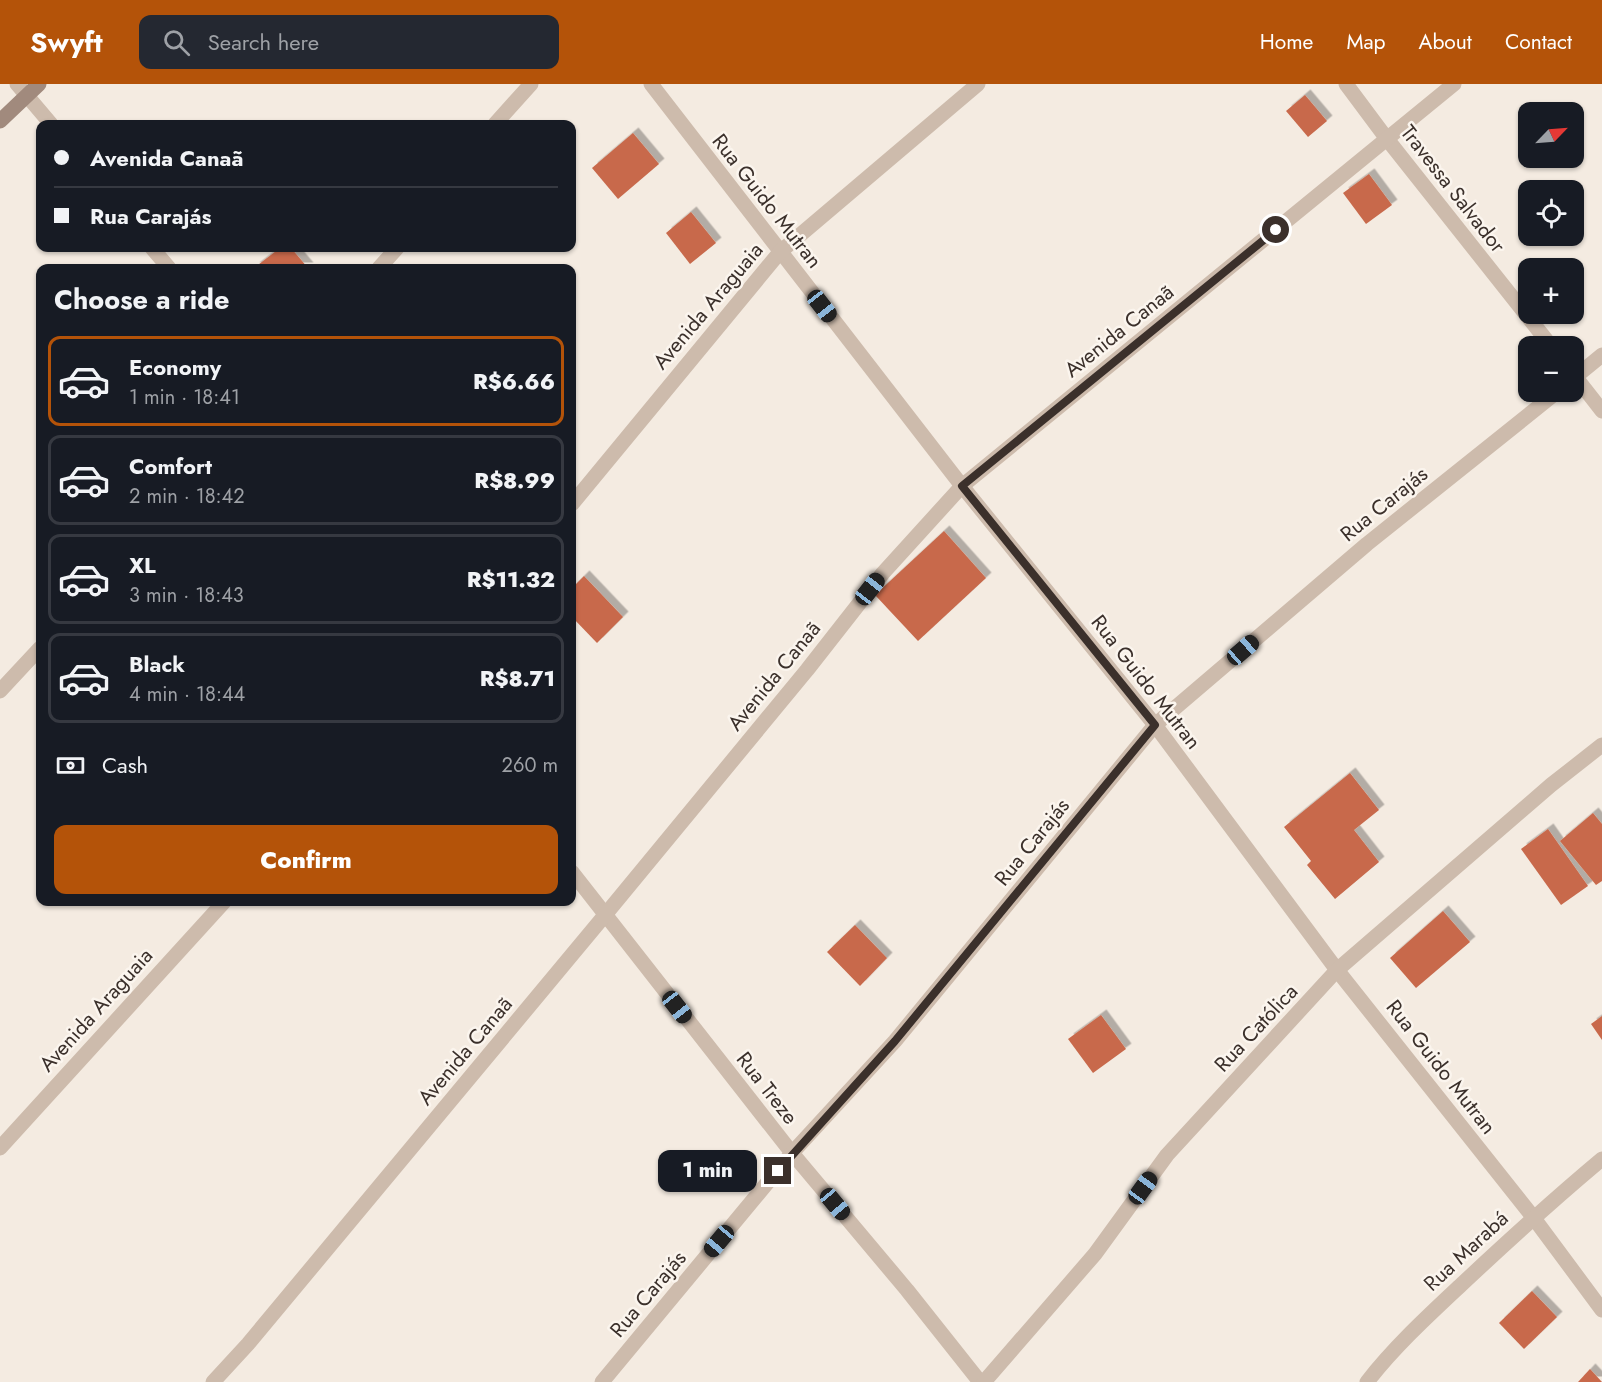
<!DOCTYPE html>
<html lang="en">
<head>
<meta charset="utf-8">
<style>
  body { margin:0; font-family:Jost,sans-serif; background:#242831; color:#f1f3f6; height:100vh; display:flex; flex-direction:column; font-size:22px; white-space:nowrap }
  * { box-sizing:border-box; margin:0 }
  p { font-size:20px; color:#9ea1a6 }
  .icon { flex:none; width:33px; height:33px; fill:none; stroke:currentColor; stroke-width:2; stroke-linecap:round; stroke-linejoin:round }
  .map { position:relative; flex:1; overflow:hidden }
  .sheet { position:absolute; left:36px; top:180px; width:540px; height:642px; display:flex; flex-direction:column; background:#171b24; border-radius:12px; box-shadow:0 2px 4px #0004 }
  .sheet>* { flex:none }
  .banner { position:absolute; left:36px; top:36px; width:540px; height:132px; border-radius:12px; box-shadow:0 2px 4px #0004; display:grid; align-content:center; height:132px; padding:0 18px; background:#171b24 }
  .needle { width:39px; rotate:65deg }
  .controls { position:absolute; left:1518px; top:18px; display:grid; gap:12px }
  .controls a { display:grid; place-items:center; width:66px; height:66px; border-radius:12px; background:#171b24; box-shadow:0 2px 4px #0004; font-size:30px }
  .end { position:absolute; width:27px; height:27px; margin:-14px; border:8px solid #3b302b; background:#fff; box-shadow:0 0 0 3px #fff }
  .from { border-radius:50% }
  .bubble { position:absolute; height:42px; border-radius:12px; background:#171b24; box-shadow:0 2px 4px #0004; font-size:20px; font-weight:800; line-height:42px; text-align:center }
  .car { position:absolute; width:18px; height:36px; margin:-18px -9px; border-radius:8px; box-shadow:0 0 4px 2px #0007; background:linear-gradient(#222 24%,#8ab4d8 0 40%,#222 0 76%,#8ab4d8 0 86%,#222 0) }
  .banner b { display:flex; align-items:center; gap:21px; height:57px; font-size:22px }
  .banner b+b { border-top:2px solid #363941 }
  .banner i { width:15px; height:15px; background:#f1f3f6 }
  ul { padding:0; list-style:none }
  li { display:flex; align-items:center; gap:18px; height:90px; margin:0 12px 9px; padding:0 6px; border:3px solid #363941; border-radius:12px }
  li div { flex:1 }
  li b { display:block; font-size:22px }
  li em { font-style:normal; font-weight:800 }
  li.current { border-color:#b45309 }
  li>.icon { width:54px; height:54px; stroke-width:1.5 }
  h2 { padding:0 18px; font-size:27px; line-height:72px }
  .pay { display:flex; align-items:center; gap:15px; height:66px; padding:0 18px; font-size:22px }
  .pay p { margin-inline-start:auto }
  .primary-button { display:flex; gap:12px; margin-top:auto; padding:12px 18px }
  .primary-button a { flex:1; height:69px; border-radius:12px; background:#b45309; color:#fff; font-size:24px; font-weight:800; line-height:69px; text-align:center }
  header { display:flex; align-items:center; gap:36px; box-sizing:border-box; height:84px; padding:0 30px; background:#b45309; color:#fff }
  header strong { font-size:28px }
  nav { display:flex; gap:33px; margin-inline-start:auto; font-size:21px }
  .search { width:420px; height:54px; background:#242831; display:flex; align-items:center; gap:15px; box-sizing:border-box; padding:0 21px; border-radius:12px; color:#9ea1a6; font-size:22px }
  .map>svg:first-child { display:block }
  .building { fill:#c8694b; filter:url(#shadow) }
  .lines { fill:none; stroke-linecap:round; stroke-linejoin:round }
  .street { stroke:#cdbbac; stroke-width:15 }
  .secondary { stroke:#a18a7d; stroke-width:15 }
  .route { stroke:#3b302b; stroke-width:8 }
  .labels { text-anchor:middle; dominant-baseline:central; stroke-width:5; stroke-linejoin:round; paint-order:stroke }
  .street-label { font-size:21px; fill:#3b302b; stroke:#fbf5ee }
</style>
</head>
<body>
<header>
<strong>Swyft</strong>
<div class="search"><svg class="icon" aria-label="search" viewBox="0 0 24 24"><circle cx="10" cy="10" r="6"/><path d="M15 15l6 6"/></svg>Search here</div>
<nav><a>Home</a><a>Map</a><a>About</a><a>Contact</a></nav>
</header>
<div class="map">
<svg width="1602" height="1298" viewBox="0 0 1602 1298">
  <defs>
    <filter id="shadow"><feDropShadow dx="5.5" dy="-5.5" stdDeviation="0" flood-color="#0004"/></filter>
  </defs>
  <rect width="100%" height="100%" fill="#f4ebe1"/>
  <!-- building -->
  <g class="building">
    <path d="M1305,11L1327,37L1308,53L1286,27Z"/>
    <path d="M633,49L659,80L618,115L592,84Z"/>
    <path d="M1369,90L1392,121L1366,140L1343,109Z"/>
    <path d="M691,128L716,159L690,180L666,149Z"/>
    <path d="M280,164H291L308,184H254Z"/>
    <path d="M944,447L986,494L918,557L875,511Z"/>
    <path d="M584,492L623,533L597,559L572,533V504Z"/>
    <path d="M1350,689L1379,726L1354,746L1379,778L1335,815L1307,781L1311,777L1284,743Z"/>
    <path d="M1593,729L1602,740V797L1596,801L1560,757Z"/>
    <path d="M1548,745L1588,802L1561,821L1521,765Z"/>
    <path d="M1443,827L1470,858L1416,904L1390,874Z"/>
    <path d="M855,841L887,874L860,902L827,868Z"/>
    <path d="M1101,931L1126,965L1093,989L1068,955Z"/>
    <path d="M1602,932V956L1591,940Z"/>
    <path d="M1532,1207L1557,1233L1524,1265L1499,1239Z"/>
    <path d="M1590,1285L1602,1298H1578Z"/>
  </g>
  <g class="lines">
    <!-- street -->
    <g class="street">
      <path d="M17,0L51,40"/>
      <path d="M651,0L962,402L1155,641L1337,886L1533,1133L1602,1226"/>
      <path d="M1346,0L1387,55L1551,262"/>
      <path d="M495,40L531,0"/>
      <path d="M152,164L169,184"/>
      <path d="M379,184L397,164"/>
      <path d="M1574,291L1602,327"/>
      <path d="M1574,294L1602,271"/>
      <path d="M572,420L780,168L978,0"/>
      <path d="M0,607L40,564"/>
      <path d="M572,788L792,1069L907,1206L980,1298"/>
      <path d="M0,1064L224,818"/>
      <path d="M213,1298L248,1260L605,831L807,586L883,489L962,402L1454,0"/>
      <path d="M602,1298L792,1069L895,957L1155,641L1367,460L1557,308"/>
      <path d="M984,1298L1095,1170L1167,1071L1337,886L1551,701L1602,661"/>
      <path d="M1367,1298C1395,1262 1429,1231 1462,1200C1508,1157 1554,1115 1602,1075"/>
    </g>
    <!-- secondary -->
    <path class="secondary" d="M0,37L39,0"/>
  </g>
  <g class="lines">
    <!-- route -->
    <path class="route" d="M778,1087L895,957L1155,641L962,402L1276,146"/>
  </g>
  <g class="labels">
    <!-- street labels -->
    <g class="street-label">
      <text transform="translate(1453 105) rotate(52)">Travessa Salvador</text>
      <text transform="translate(767 117) rotate(52)">Rua Guido Mutran</text>
      <text transform="translate(708 222) rotate(-50)">Avenida Araguaia</text>
      <text transform="translate(1119 247) rotate(-39)">Avenida Canaã</text>
      <text transform="translate(1384 420) rotate(-39)">Rua Carajás</text>
      <text transform="translate(774 592) rotate(-51)">Avenida Canaã</text>
      <text transform="translate(1146 598) rotate(52)">Rua Guido Mutran</text>
      <text transform="translate(1032 758) rotate(-51)">Rua Carajás</text>
      <text transform="translate(96 926) rotate(-48)">Avenida Araguaia</text>
      <text transform="translate(1256 944) rotate(-47)">Rua Católica</text>
      <text transform="translate(465 967) rotate(-50)">Avenida Canaã</text>
      <text transform="translate(1441 983) rotate(52)">Rua Guido Mutran</text>
      <text transform="translate(767 1004) rotate(52)">Rua Treze</text>
      <text transform="translate(1466 1167) rotate(-43)">Rua Marabá</text>
      <text transform="translate(648 1210) rotate(-50)">Rua Carajás</text>
    </g>
  </g>
</svg>
<div class="controls">
<a><svg class="needle" viewBox="-14 -14 28 28"><path d="M0-13l5 13h-10z" fill="#e53935"/><path d="M0 13l5-13h-10z" fill="#9ea1a6"/></svg></a>
<a><svg class="icon" aria-label="locate" viewBox="0 0 24 24"><circle cx="12" cy="12" r="6"/><path d="M12 2v4M12 18v4M2 12h4M18 12h4"/></svg></a>
<a>+</a>
<a>−</a>
</div>
<i class="end from" style="left:1276px;top:146px"></i>
<i class="end" style="left:778px;top:1087px"></i>
<div class="bubble" style="left:658px;top:1066px;width:99px">1 min</div>
<i class="car" style="left:822px;top:222px;rotate:142deg"></i>
<i class="car" style="left:870px;top:505px;rotate:38deg"></i>
<i class="car" style="left:1243px;top:566px;rotate:49deg"></i>
<i class="car" style="left:677px;top:923px;rotate:142deg"></i>
<i class="car" style="left:1143px;top:1104px;rotate:36deg"></i>
<i class="car" style="left:835px;top:1120px;rotate:140deg"></i>
<i class="car" style="left:719px;top:1157px;rotate:220deg"></i>
<div class="banner">
<b><i class="from"></i>Avenida Canaã</b>
<b><i></i>Rua Carajás</b>
</div>
<section class="sheet">
<h2>Choose a ride</h2>
<ul>
<li class="current"><svg class="icon" aria-label="car" viewBox="0 0 24 24"><path d="M5 17H2v-5l4-1 3-4h7l3 4 3 1v5h-3M9 17h6M6 11h13"/><circle cx="7" cy="17" r="2"/><circle cx="17" cy="17" r="2"/></svg><div><b>Economy</b><p>1 min · 18:41</p></div><em>R$6.66</em></li>
<li><svg class="icon" aria-label="car" viewBox="0 0 24 24"><path d="M5 17H2v-5l4-1 3-4h7l3 4 3 1v5h-3M9 17h6M6 11h13"/><circle cx="7" cy="17" r="2"/><circle cx="17" cy="17" r="2"/></svg><div><b>Comfort</b><p>2 min · 18:42</p></div><em>R$8.99</em></li>
<li><svg class="icon" aria-label="car" viewBox="0 0 24 24"><path d="M5 17H2v-5l4-1 3-4h7l3 4 3 1v5h-3M9 17h6M6 11h13"/><circle cx="7" cy="17" r="2"/><circle cx="17" cy="17" r="2"/></svg><div><b>XL</b><p>3 min · 18:43</p></div><em>R$11.32</em></li>
<li><svg class="icon" aria-label="car" viewBox="0 0 24 24"><path d="M5 17H2v-5l4-1 3-4h7l3 4 3 1v5h-3M9 17h6M6 11h13"/><circle cx="7" cy="17" r="2"/><circle cx="17" cy="17" r="2"/></svg><div><b>Black</b><p>4 min · 18:44</p></div><em>R$8.71</em></li>
</ul>
<div class="pay"><svg class="icon" aria-label="cash" viewBox="0 0 24 24"><path d="M3 7h18v10H3z"/><circle cx="12" cy="12" r="2"/></svg>Cash<p>260 m</p></div>
<div class="primary-button"><a>Confirm</a></div>
</section>
</div>
</body>
</html>
